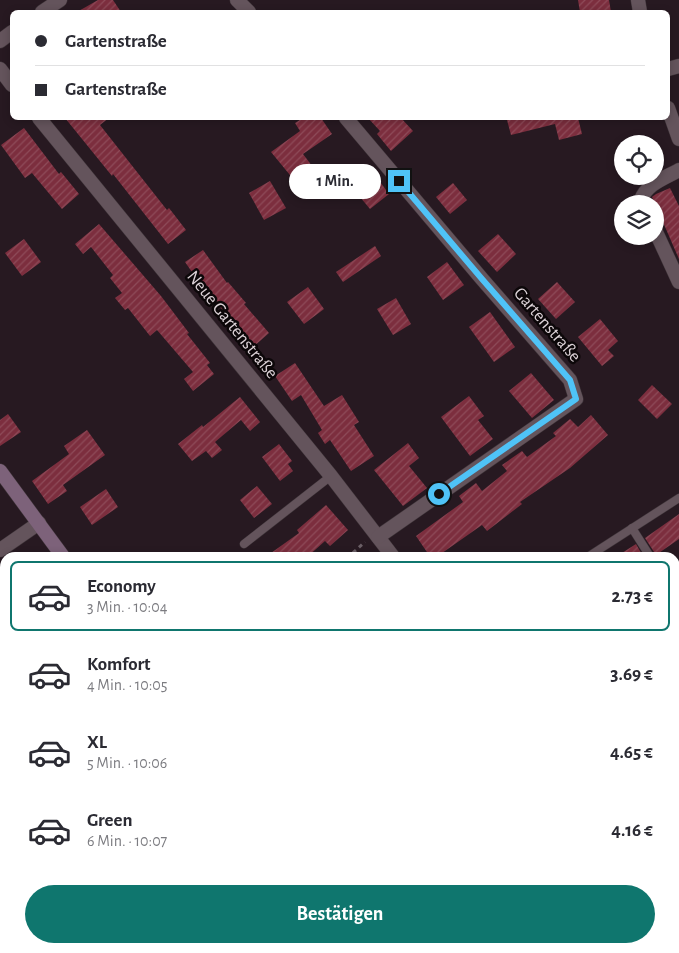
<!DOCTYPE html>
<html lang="de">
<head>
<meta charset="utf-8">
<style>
  body { margin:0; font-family:"Alegreya Sans",sans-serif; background:#f7f7f7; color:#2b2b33; height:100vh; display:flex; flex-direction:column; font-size:19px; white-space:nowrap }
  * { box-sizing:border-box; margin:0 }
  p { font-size:16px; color:#7c7c81 }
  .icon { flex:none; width:28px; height:28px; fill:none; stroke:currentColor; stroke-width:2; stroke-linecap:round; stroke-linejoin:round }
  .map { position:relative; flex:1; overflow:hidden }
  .panel { position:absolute; left:0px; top:552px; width:680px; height:401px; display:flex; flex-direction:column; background:#fff; border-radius:15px 15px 0 0; box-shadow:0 2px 8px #0003 }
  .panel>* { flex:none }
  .top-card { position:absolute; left:10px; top:10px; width:660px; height:110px; border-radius:8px; box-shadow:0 2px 8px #0003; display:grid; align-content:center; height:110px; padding:0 25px; background:#fff }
  .fabs { position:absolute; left:614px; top:135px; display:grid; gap:10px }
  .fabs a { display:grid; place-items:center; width:50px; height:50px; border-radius:50%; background:#fff; box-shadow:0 2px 8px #0003; font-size:25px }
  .end { position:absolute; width:22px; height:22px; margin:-11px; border:6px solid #4fc3f7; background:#111; box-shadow:0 0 0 2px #111 }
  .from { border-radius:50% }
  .bubble { position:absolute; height:35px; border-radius:18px; background:#fff; box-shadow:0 2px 8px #0003; font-size:16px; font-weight:600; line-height:35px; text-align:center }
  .top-card b { display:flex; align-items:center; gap:18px; height:48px; font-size:19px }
  .top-card b+b { border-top:1px solid #e1e1e2 }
  .top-card i { width:12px; height:12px; background:#2b2b33 }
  ul { padding:9px 0 0; list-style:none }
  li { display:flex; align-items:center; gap:15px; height:70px; margin:0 10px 8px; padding:0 15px; border:2px solid transparent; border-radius:8px }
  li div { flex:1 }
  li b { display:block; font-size:19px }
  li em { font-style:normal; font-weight:600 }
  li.selected { border-color:#0f766e }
  li>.icon { width:45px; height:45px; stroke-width:1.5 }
  .cta { display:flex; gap:10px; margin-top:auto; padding:10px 25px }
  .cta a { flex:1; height:58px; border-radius:30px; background:#0f766e; color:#fff; font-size:20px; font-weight:600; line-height:58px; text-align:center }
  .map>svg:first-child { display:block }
  .building { fill:url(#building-hatch) }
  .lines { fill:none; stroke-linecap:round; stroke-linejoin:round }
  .service-casing { stroke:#40363b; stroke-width:9 }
  .minor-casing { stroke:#40363b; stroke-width:15 }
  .secondary-casing { stroke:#40363b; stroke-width:15 }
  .path { stroke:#6b5f66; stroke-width:3; stroke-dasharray:4 4; stroke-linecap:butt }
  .service { stroke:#64545c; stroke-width:8 }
  .minor { stroke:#64545c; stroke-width:14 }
  .secondary { stroke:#7d627a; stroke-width:14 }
  .route { stroke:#4fc3f7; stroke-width:6 }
  .labels { text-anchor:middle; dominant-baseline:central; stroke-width:5; stroke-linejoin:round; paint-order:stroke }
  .street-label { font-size:18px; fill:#dcd2d7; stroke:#0c0709 }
</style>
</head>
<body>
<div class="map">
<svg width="679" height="953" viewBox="0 0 679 953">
  <defs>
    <pattern id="building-hatch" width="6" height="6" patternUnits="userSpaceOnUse" patternTransform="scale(1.25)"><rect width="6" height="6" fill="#7c2e3e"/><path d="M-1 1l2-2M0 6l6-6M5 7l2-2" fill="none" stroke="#8e4b59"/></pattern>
  </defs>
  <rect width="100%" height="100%" fill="#271921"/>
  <!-- building -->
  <g class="building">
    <path d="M98,0H113L121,12H77Z"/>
    <path d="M578,0H609L611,12H580Z"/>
    <path d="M65,118H109L100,125L167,210L169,208L186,230L168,244L113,174L112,176Z"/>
    <path d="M303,118H321L332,134L303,154L325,183L308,197L271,152L300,131L295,123Z"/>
    <path d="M368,118H401L413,131L391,151L377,134L380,131Z"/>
    <path d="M517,118H578L582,134L559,140L555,124L511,135L507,120Z"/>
    <path d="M24,128L59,174L61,172L79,194L62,209L32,173L25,178L1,145Z"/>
    <path d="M375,175L389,194L370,209L355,191Z"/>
    <path d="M270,181L286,208L264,220L249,193Z"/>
    <path d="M453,183L467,200L450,214L436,197Z"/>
    <path d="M670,188L679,206V259L652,197L656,194Z"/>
    <path d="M99,224L161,296L189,333L187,334L210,363L207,365L214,374L193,391L184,379L193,372L157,330L150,336L128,308L125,310L115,298L122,293L110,278L113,275L91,247L83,254L75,244Z"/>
    <path d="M498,234L516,254L497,272L478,251Z"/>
    <path d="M24,239L41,262L22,276L5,253Z"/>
    <path d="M375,246L381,256L343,282L336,272Z"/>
    <path d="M203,250L227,283L228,282L246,303L244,304L269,333L252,348L233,325L235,324L201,285L185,262Z"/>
    <path d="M447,262L464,285L443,300L427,277Z"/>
    <path d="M557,282L575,302L556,319L538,299Z"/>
    <path d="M308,287L324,309L304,324L287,302Z"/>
    <path d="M396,298L411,324L393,335L377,309Z"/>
    <path d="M490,312L515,347L494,362L469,327Z"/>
    <path d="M600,319L618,341L608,350L614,356L602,366L578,337Z"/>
    <path d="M295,363L324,406L342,395L359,422L354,425L374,456L351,471L330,440L325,444L318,433L322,430L301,395L292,401L275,376Z"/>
    <path d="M531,373L554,400L532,418L509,391Z"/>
    <path d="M652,385L672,404L657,419L638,400Z"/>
    <path d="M469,396L484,416L478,420L493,439L470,456L441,417Z"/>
    <path d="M240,397L260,422L250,431L241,420L215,442L222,450L212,458L206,451L192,461L178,444L202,425L203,427Z"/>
    <path d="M8,414L21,432L0,446V420Z"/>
    <path d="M591,415L608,435L570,468L520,502L522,504L487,531L482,525L435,558H431L416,536L463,502L459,496L476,483L482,491L507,471L502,465L522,451L527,457L556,436L553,433L570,419L578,427Z"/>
    <path d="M87,430L105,455L63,485L67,491L48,504L32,481L69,454L64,446Z"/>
    <path d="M408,443L419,458L409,466L427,488L403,506L374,470Z"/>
    <path d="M279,444L292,461L288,464L293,471L280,481L262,457Z"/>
    <path d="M257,486L272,504L254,518L240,500Z"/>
    <path d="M106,489L118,507L92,525L80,507Z"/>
    <path d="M326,505L348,530L330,546L325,541L306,558H264L299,533L297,530Z"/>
    <path d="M679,514V539L656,555L645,538Z"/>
    <path d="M636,544L644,558H614Z"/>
  </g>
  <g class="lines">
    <defs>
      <g id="service">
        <path d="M632,528L651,558"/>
        <path d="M244,544L331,476"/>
        <path d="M586,558L679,498"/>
        <path d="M675,738L679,736"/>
        <path d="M383,953L388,949"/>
      </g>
      <g id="minor">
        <path d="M237,0L249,12"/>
        <path d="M638,0L640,12"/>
        <path d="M42,12L60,0"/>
        <path d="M0,41L12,32"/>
        <path d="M0,69L12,85"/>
        <path d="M668,69L679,66"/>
        <path d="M668,108L679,139"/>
        <path d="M39,118L331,476L394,558"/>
        <path d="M346,118L482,279L570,380L576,399L378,537"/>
        <path d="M643,204L641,200C646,184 665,178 679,170"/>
        <path d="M655,230L679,282"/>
        <path d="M0,550L39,523"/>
        <path d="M675,586L679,583"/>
        <path d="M675,887L679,885"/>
        <path d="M0,916L3,920"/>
        <path d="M23,949L26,953"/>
        <path d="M574,953L581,949"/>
      </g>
      <g id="secondary">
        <path d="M0,471L64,558"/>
        <path d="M352,949L355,953"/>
      </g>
    </defs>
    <!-- service casing -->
    <use href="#service" class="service-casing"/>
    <!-- minor casing -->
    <use href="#minor" class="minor-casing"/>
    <!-- secondary casing -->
    <use href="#secondary" class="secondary-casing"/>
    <!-- path -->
    <g class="path">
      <path d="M347,558L365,542"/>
      <path d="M0,934L5,941"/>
    </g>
    <!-- service -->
    <use href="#service" class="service"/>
    <!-- minor -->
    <use href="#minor" class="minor"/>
    <!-- secondary -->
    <use href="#secondary" class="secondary"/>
  </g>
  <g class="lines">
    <!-- route -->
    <path class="route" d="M399,181L482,279L570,380L576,399L439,494"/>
  </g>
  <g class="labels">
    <!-- street labels -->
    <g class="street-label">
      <text transform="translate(232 325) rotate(51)">Neue Gartenstraße</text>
      <text transform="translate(547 325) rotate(49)">Gartenstraße</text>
    </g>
  </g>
</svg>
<div class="fabs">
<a><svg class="icon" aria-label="locate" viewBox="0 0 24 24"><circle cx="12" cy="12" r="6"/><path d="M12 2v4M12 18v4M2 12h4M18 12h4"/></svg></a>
<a><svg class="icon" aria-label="layers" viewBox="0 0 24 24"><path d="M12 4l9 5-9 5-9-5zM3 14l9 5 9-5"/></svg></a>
</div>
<i class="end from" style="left:439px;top:494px"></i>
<i class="end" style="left:399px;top:181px"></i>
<div class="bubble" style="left:289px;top:164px;width:92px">1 Min.</div>
<div class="top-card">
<b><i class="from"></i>Gartenstraße</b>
<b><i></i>Gartenstraße</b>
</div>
<section class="panel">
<ul>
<li class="selected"><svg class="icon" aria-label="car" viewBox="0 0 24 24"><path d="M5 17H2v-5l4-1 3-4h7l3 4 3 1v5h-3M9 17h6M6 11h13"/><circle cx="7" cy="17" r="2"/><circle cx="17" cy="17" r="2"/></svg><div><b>Economy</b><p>3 Min. · 10:04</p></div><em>2.73 €</em></li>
<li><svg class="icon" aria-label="car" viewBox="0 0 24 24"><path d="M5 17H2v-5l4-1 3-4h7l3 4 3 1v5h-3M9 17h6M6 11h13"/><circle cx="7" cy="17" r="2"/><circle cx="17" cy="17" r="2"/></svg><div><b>Komfort</b><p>4 Min. · 10:05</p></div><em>3.69 €</em></li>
<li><svg class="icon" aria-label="car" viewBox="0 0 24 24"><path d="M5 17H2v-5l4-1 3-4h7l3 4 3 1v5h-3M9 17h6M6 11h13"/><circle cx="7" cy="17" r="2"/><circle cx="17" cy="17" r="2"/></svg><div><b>XL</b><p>5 Min. · 10:06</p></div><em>4.65 €</em></li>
<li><svg class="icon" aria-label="car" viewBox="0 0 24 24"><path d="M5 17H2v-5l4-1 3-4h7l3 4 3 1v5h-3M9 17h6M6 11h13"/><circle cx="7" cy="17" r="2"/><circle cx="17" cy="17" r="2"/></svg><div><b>Green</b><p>6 Min. · 10:07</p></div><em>4.16 €</em></li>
</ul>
<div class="cta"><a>Bestätigen</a></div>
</section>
</div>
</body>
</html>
